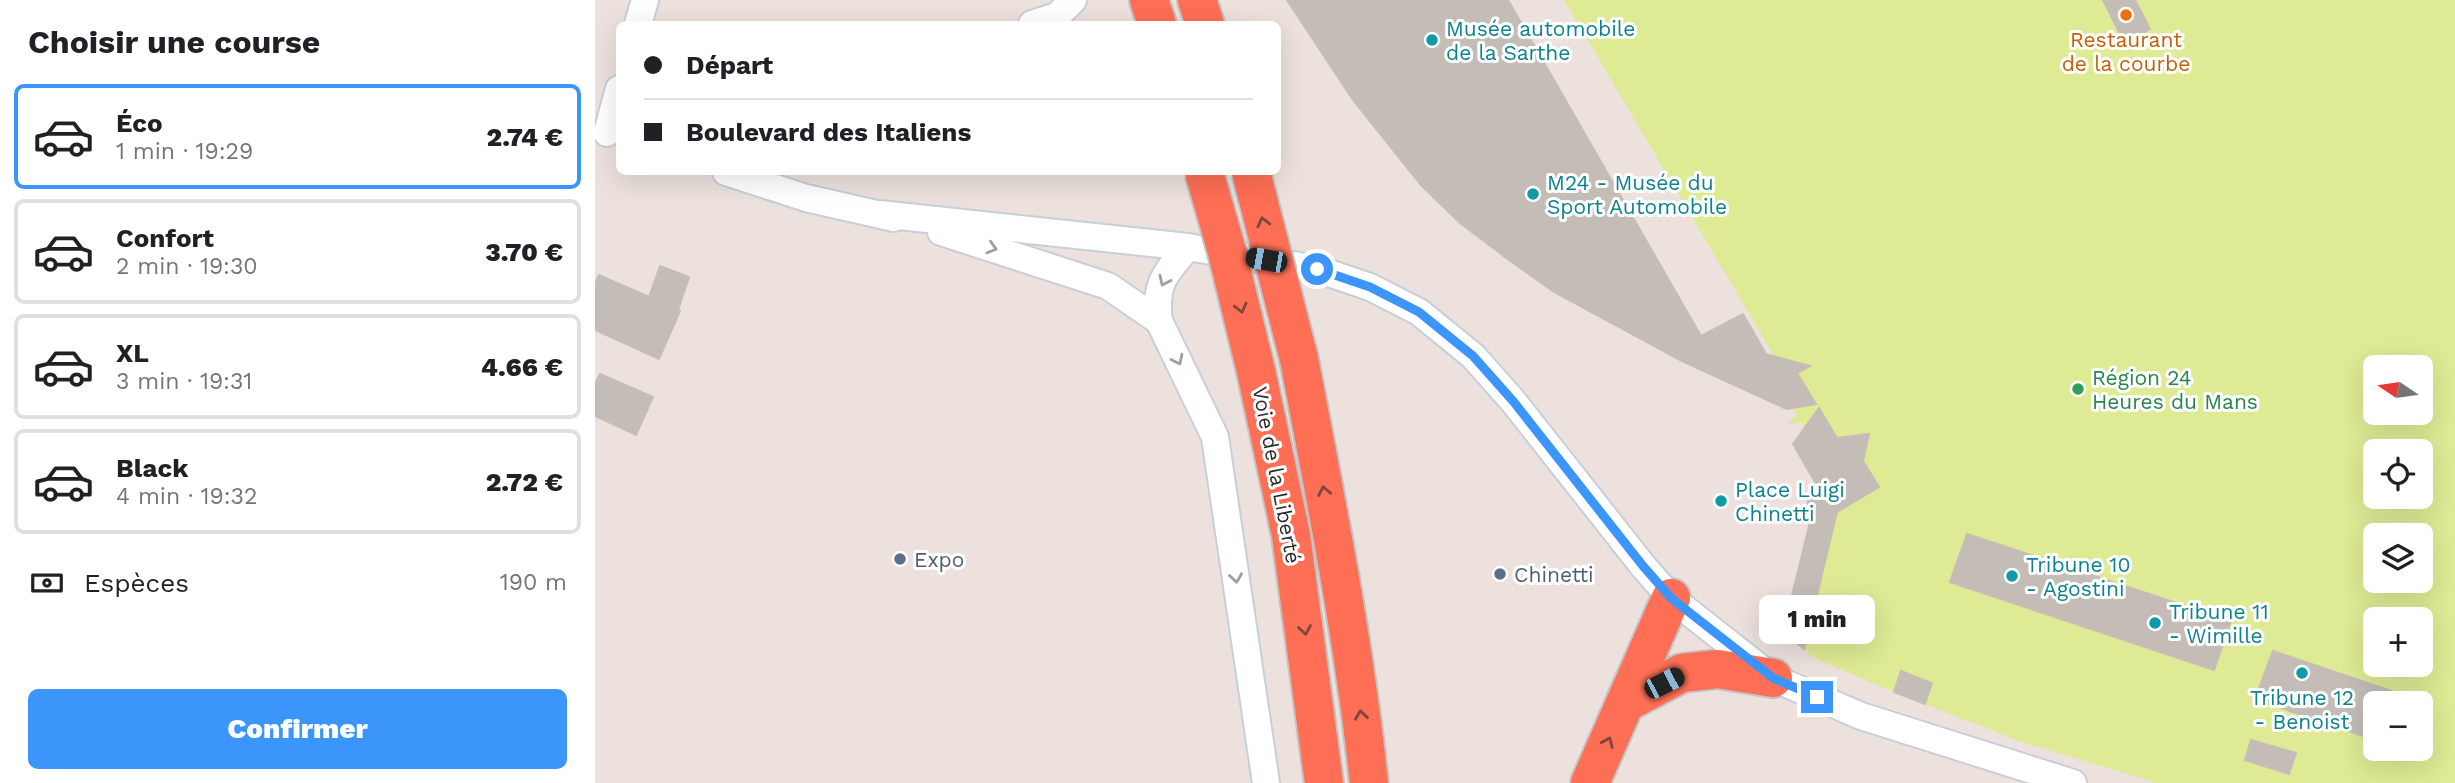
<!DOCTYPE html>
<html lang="fr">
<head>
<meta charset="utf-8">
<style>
  body { margin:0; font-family:"Work Sans",sans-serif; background:#f2f2f2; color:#202124; height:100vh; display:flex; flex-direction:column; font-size:26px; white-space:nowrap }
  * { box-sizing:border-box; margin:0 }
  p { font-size:23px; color:#757577 }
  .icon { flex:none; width:38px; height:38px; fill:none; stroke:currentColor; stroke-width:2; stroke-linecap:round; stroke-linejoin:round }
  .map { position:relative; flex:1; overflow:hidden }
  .drawer { display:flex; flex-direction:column; background:#fff; width:595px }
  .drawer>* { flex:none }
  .top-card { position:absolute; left:21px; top:21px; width:665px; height:154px; border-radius:10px; box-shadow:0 7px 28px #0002; display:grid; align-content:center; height:154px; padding:0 28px; background:#fff }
  .needle { width:46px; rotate:283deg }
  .fabs { position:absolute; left:1768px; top:355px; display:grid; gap:14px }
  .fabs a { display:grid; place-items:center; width:70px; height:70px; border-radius:10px; background:#fff; box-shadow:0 7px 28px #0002; font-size:35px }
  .end { position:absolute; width:32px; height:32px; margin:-16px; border:9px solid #3b95fa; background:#fff; box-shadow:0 0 0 4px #fff }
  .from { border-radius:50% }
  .bubble { position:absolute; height:49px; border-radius:10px; background:#fff; box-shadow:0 7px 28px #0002; font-size:23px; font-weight:800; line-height:49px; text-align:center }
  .car { position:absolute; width:21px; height:42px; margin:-21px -10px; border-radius:9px; box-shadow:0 0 5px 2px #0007; background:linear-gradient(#222 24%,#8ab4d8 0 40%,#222 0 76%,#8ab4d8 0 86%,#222 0) }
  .top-card b { display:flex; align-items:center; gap:24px; height:66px; font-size:26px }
  .top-card b+b { border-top:2px solid #e0e0e0 }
  .top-card i { width:18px; height:18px; background:#202124 }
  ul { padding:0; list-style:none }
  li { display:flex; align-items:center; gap:21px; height:105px; margin:0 14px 10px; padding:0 14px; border:4px solid #e0e0e0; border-radius:10px }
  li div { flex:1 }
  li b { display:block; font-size:26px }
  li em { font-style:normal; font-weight:800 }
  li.current { border-color:#3b95fa }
  li>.icon { width:63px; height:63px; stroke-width:1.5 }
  h2 { padding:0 28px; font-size:32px; line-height:84px }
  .pay { display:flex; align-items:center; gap:18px; height:77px; padding:0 28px; font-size:26px }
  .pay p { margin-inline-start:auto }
  .action { display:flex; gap:14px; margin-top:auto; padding:14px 28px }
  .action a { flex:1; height:80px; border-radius:10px; background:#3b95fa; color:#fff; font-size:28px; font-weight:800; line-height:80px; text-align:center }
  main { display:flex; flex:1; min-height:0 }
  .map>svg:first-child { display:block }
  .pitch { fill:#deea94; fill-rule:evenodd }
  .building { fill:#c4bcb7; stroke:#c7bcb6; stroke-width:2 }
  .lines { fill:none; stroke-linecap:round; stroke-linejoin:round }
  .minor-casing { stroke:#c7cfd8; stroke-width:30 }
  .highway-casing { stroke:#c3c3c3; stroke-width:42 }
  .minor { stroke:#fff; stroke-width:26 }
  .highway { stroke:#fe6f55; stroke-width:38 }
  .highway-bridge-casing { stroke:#c3c3c3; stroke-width:42; stroke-linecap:butt }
  .highway-bridge { stroke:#fe6f55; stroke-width:38 }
  .oneway { stroke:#7f463b }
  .oneway2 { stroke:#9f9f9f }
  .route { stroke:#3b95fa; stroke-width:9 }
  .food-dot { fill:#e8710a; stroke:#fff; stroke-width:2.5 }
  .culture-dot { fill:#0f9aa8; stroke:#fff; stroke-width:2.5 }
  .leisure-dot { fill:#2e9e5b; stroke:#fff; stroke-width:2.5 }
  .service-dot { fill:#5c6f8a; stroke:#fff; stroke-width:2.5 }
  .labels { text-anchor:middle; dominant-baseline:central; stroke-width:6; stroke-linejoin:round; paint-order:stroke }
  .culture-label { font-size:21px; fill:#0d838f; stroke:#fff; text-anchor:start }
  .food-label { font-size:21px; fill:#c56008; stroke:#fff }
  .leisure-label { font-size:21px; fill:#27864d; stroke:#fff; text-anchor:start }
  .street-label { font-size:21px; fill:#2a2a2a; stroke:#fff }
  .service-label { font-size:21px; fill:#4e5e75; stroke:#fff; text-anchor:start }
</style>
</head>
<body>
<main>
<section class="drawer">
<h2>Choisir une course</h2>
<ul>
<li class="current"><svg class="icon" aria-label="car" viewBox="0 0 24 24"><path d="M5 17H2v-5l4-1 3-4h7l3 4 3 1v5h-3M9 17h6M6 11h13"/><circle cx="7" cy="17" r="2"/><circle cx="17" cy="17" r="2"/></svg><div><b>Éco</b><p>1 min · 19:29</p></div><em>2.74 €</em></li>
<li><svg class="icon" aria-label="car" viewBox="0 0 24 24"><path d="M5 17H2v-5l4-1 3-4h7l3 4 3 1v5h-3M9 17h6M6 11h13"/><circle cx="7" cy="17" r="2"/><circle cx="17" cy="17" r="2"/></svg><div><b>Confort</b><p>2 min · 19:30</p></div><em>3.70 €</em></li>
<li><svg class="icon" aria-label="car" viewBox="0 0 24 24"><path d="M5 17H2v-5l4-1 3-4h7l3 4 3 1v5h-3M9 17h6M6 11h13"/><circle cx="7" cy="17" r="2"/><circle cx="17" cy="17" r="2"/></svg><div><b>XL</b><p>3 min · 19:31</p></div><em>4.66 €</em></li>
<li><svg class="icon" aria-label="car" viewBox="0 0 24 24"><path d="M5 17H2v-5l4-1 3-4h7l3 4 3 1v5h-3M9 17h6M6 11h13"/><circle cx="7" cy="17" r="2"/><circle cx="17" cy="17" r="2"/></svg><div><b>Black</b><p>4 min · 19:32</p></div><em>2.72 €</em></li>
</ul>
<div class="pay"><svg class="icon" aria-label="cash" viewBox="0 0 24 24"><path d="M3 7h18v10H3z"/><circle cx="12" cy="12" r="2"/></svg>Espèces<p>190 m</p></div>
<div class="action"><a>Confirmer</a></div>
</section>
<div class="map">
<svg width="1860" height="783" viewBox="0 0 1860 783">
  <rect width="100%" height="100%" fill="#ece1dc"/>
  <!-- pitch -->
  <path class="pitch" d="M969,0H1860V783H1562L1424,741L1274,682L1218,657L1188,632L1217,515L1212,507L1229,497L1207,460L1222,451L1215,437L1201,439L1209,428L1206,422L1193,424L1202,414L1197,408L1185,410L1193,400L1144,347L1130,323L1148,314L1164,341L1159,345L1164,356H1179ZM1780,368H1825V413H1780ZM1780,452H1825V497H1780ZM1780,536H1825V581H1780ZM1780,620H1825V665H1780ZM1780,704H1825V749H1780Z"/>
  <!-- building -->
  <g class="building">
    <path d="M692,0H913L1106,336L1148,314L1171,354L1215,366L1202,373L1221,404L1192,409L1087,361L959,292L914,260L865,223L826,185L758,100Z"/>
    <path d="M1508,0H1540L1555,29L1529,42Z"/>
    <path d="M65,266L94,277L83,310L85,311L64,359L0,330V284L4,275L54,297Z"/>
    <path d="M5,374L58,397L41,435L0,416V384Z"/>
    <path d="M1224,408L1242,438L1274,434L1268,461L1284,487L1242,512L1209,649L1188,632L1217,514L1212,507L1213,501L1223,487L1198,444Z"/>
    <path d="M1372,534L1636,621L1619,670L1355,582Z"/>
    <path d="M1678,651L1823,700V704H1780V740L1660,699Z"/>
    <path d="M1306,671L1337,683L1330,704L1299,692Z"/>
    <path d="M1656,740L1701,753L1694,774L1650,760Z"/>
  </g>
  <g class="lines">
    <defs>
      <g id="minor">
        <path d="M43,24L50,0"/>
        <path d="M437,24L462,16L478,0"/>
        <path d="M12,133L24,89"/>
        <path d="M131,172L211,198L299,218"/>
        <path d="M285,214L593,247L722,269L775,287L824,312L878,356L918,401L1048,566L1076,598L1178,678L1266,716L1478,783"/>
        <path d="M346,232L513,286L564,321L620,437L671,783"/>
        <path d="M564,321C559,285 570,273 593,247"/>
      </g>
      <g id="highway">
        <path d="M554,0L562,24"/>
        <path d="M602,0L610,24"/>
        <path d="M704,359C731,500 759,640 774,783"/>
        <path d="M661,371L696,535L729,783"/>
        <path d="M1032,702L1087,673L1123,669L1178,678"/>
        <path d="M995,783L1076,598"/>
      </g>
    </defs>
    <!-- minor casing -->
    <use href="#minor" class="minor-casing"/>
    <!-- highway casing -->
    <use href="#highway" class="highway-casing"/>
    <!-- minor -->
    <use href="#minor" class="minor"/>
    <!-- highway -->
    <use href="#highway" class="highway"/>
    <defs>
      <g id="highway-bridge">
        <path d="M609,172L631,248L661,371"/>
        <path d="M656,172L704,359"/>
      </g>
    </defs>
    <!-- highway-bridge casing -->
    <use href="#highway-bridge" class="highway-bridge-casing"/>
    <!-- highway-bridge -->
    <use href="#highway-bridge" class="highway-bridge"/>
  </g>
  <!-- one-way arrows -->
  <defs><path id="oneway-chevron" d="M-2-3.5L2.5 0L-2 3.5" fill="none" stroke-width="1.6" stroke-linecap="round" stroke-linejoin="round" transform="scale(1.75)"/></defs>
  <g class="oneway">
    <use href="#oneway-chevron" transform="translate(668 222) rotate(-104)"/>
    <use href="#oneway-chevron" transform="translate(646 308) rotate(76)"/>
    <use href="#oneway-chevron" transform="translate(729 491) rotate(-101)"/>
    <use href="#oneway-chevron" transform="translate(710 630) rotate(81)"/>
    <use href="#oneway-chevron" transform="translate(766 715) rotate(-97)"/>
    <use href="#oneway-chevron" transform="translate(1013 742) rotate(-66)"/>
  </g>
  <g class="oneway2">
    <use href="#oneway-chevron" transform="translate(397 248) rotate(17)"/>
    <use href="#oneway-chevron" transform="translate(569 281) rotate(115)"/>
    <use href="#oneway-chevron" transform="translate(583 360) rotate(64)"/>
    <use href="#oneway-chevron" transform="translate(641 578) rotate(82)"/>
  </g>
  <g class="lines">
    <!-- route -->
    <path class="route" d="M722,269L775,287L824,312L878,356L918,401L1048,566L1076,598L1178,678L1222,697"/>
  </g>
  <!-- markers -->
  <circle class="food-dot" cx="1531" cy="15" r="7"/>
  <g class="culture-dot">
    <circle cx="837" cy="40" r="7"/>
    <circle cx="938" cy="194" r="7"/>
    <circle cx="1126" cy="501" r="7"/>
    <circle cx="1417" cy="576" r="7"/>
    <circle cx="1560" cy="623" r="7"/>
    <circle cx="1707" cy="673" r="7"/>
  </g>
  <circle class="leisure-dot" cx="1483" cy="389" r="7"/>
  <g class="service-dot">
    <circle cx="305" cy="559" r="7"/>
    <circle cx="905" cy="574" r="7"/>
  </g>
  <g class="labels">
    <!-- culture labels -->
    <g class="culture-label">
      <text x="851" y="28">Musée automobile<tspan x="851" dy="24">de la Sarthe</tspan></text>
      <text x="952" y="182">M24 - Musée du<tspan x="952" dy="24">Sport Automobile</tspan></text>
      <text x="1140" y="489">Place Luigi<tspan x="1140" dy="24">Chinetti</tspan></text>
      <text x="1431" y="564">Tribune 10<tspan x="1431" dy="24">- Agostini</tspan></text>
      <text x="1574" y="611">Tribune 11<tspan x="1574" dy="24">- Wimille</tspan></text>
      <text x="1707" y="697" text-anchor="middle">Tribune 12<tspan x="1707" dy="24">- Benoist</tspan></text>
    </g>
    <!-- food labels -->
    <g class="food-label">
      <text x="1531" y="39">Restaurant<tspan x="1531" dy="24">de la courbe</tspan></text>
    </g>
    <!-- leisure labels -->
    <g class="leisure-label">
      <text x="1497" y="377">Région 24<tspan x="1497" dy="24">Heures du Mans</tspan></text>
    </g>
    <!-- street labels -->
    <g class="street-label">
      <text transform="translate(682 475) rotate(79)">Voie de la Liberté</text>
    </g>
    <!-- service labels -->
    <g class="service-label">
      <text x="319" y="559">Expo</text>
      <text x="919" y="574">Chinetti</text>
    </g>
  </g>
</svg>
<div class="fabs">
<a><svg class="needle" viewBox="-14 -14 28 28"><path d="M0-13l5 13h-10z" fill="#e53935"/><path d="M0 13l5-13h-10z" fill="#757577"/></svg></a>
<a><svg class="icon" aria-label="locate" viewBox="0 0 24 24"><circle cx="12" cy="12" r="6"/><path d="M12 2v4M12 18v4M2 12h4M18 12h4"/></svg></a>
<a><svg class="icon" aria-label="layers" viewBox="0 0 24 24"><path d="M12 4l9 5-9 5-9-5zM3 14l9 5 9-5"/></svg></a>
<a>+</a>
<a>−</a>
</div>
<i class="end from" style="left:722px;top:269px"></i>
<i class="end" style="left:1222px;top:697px"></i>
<div class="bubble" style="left:1164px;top:595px;width:116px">1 min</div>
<i class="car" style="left:671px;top:260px;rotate:280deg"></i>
<i class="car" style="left:1069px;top:683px;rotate:63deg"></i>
<div class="top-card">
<b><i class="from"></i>Départ</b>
<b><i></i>Boulevard des Italiens</b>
</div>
</div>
</main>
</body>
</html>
